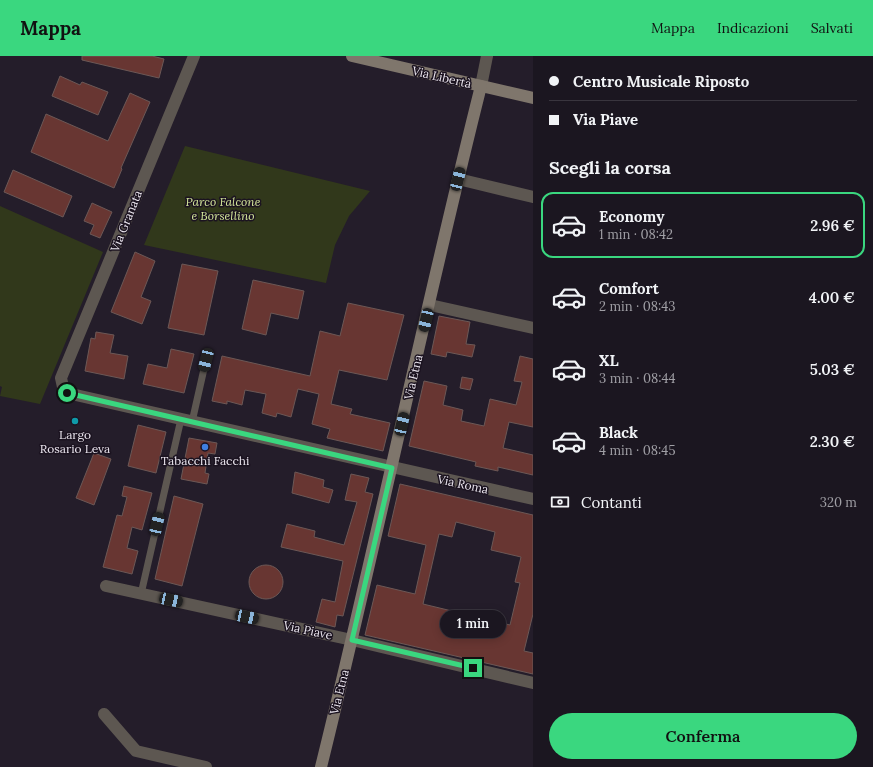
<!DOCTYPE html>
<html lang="it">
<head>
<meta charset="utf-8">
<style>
  body { margin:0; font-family:Lora,serif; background:#28232d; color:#f1f3f6; height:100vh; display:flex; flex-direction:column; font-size:15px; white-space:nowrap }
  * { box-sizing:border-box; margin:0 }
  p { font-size:13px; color:#a09fa5 }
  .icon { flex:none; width:22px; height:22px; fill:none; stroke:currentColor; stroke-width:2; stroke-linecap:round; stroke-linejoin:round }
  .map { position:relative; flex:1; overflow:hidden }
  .drawer { display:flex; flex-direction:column; background:#1b1620; width:340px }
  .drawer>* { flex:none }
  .hud { display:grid; align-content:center; height:88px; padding:0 16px; background:#1b1620 }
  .end { position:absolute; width:18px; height:18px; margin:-9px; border:5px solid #3ad77f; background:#111; box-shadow:0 0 0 2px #111 }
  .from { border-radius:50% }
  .bubble { position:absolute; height:28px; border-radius:14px; background:#1b1620; box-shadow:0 2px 10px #0003,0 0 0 1px #39353e; font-size:13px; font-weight:600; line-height:28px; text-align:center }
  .car { position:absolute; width:12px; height:24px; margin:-12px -6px; border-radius:5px; box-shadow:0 0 3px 1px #0007; background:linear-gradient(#222 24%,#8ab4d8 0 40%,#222 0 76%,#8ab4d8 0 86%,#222 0) }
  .hud b { display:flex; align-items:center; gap:14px; height:38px; font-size:15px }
  .hud b+b { border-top:1px solid #39353e }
  .hud i { width:10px; height:10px; background:#f1f3f6 }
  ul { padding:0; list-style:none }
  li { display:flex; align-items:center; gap:12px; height:66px; margin:0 8px 6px; padding:0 8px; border:2px solid transparent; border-radius:12px }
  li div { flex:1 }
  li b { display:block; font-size:15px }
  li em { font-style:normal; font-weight:600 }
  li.on { border-color:#3ad77f }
  li>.icon { width:36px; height:36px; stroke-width:1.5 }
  h2 { padding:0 16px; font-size:18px; line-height:48px }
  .pay { display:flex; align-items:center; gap:10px; height:44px; padding:0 16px; font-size:15px }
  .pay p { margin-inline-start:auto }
  .action { display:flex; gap:8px; margin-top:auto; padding:8px 16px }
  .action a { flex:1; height:46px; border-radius:24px; background:#3ad77f; color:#111; font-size:16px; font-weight:600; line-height:46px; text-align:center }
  header { display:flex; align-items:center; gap:24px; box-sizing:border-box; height:56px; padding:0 20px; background:#3ad77f; color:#111 }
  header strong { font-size:19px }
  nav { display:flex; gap:22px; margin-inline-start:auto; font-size:14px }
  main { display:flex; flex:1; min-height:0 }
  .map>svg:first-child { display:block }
  .green { fill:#31381b }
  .building { fill:#683632; stroke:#6c5856; fill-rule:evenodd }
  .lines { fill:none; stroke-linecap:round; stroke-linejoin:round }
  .lane { stroke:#5d5751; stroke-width:7 }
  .street { stroke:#5d5751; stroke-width:12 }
  .secondary { stroke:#7f766c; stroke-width:12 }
  .route { stroke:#3ad77f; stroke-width:5 }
  .culture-dot { fill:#0f9aa8; stroke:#1b1320; stroke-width:1.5 }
  .shop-dot { fill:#3f7fe0; stroke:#1b1320; stroke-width:1.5 }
  .labels { text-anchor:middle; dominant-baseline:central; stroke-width:3; stroke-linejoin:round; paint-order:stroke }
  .street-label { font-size:12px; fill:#e9e4ed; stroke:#1b1320 }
  .park-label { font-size:12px; font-style:italic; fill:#d4e79a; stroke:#1b1320 }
  .poi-label { font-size:12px; fill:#e9e4ed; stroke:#1b1320 }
</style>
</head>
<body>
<header>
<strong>Mappa</strong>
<nav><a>Mappa</a><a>Indicazioni</a><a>Salvati</a></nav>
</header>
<main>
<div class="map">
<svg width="533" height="711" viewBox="0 0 533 711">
  <rect width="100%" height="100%" fill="#241d2a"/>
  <!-- green -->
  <g class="green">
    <path d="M185,90L370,135L349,160L335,189L326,227L144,189Z"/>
    <path d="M0,150L103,196L40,348L0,340L2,331L0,330Z"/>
  </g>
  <!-- building -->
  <g class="building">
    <path d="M82,0H152L164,3L159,22L82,4Z"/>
    <path d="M60,20L80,29L82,26L108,36L98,59L52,40Z"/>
    <path d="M130,37L150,46L121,112L122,113L114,132L31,96L46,58L108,85Z"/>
    <path d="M13,114L72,140L63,161L4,136Z"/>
    <path d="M92,147L112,156L100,182L90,178L94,169L84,165Z"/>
    <path d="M135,196L155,205L141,241L151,245L142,268L111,256Z"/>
    <path d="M182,208L218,215L204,279L168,272Z"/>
    <path d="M253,224L304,235L298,263L271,257L266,279L242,273Z"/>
    <path d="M348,247L404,259L387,324L339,314L331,348L352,353L350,358L390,367L383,395L327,382L330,373L312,368L319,338L298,333L291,361L277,357L276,361L262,357L266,338L245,334L242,349L227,345V348L212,345L222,300L310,320L320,275L340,280Z"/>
    <path d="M439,260L470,266L466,288L475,289L472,301L447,296L446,301L431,298Z"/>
    <path d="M96,276L114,279L110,297L128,300L124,323L85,315L91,282L95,283Z"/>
    <path d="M171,293L194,298L184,337L143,328L148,308L167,312Z"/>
    <path d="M520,300L533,303V371L509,366L503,392L533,399V419L498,411V415L475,410L476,406L409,390L424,325L447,330L443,349L463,354L461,365L484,370L490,343L516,349L522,326L514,325Z"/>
    <path d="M462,321L473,323L470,334L460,332Z"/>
    <path d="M138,369L166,376L156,417L128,410Z"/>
    <path d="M189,382L217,387L215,398L208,397L205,417L209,418L207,428L181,423Z"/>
    <path d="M94,397L111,403L94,449L76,442Z"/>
    <path d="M295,416L324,424L323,431L333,434L329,447L292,437Z"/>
    <path d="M351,418L369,422L365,436L373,438L343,560L337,559L335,571L316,566L322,543L335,546L343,505L281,491L287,468L315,475L314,481L344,489L357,446L345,444Z"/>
    <path d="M400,428L533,459V558L524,595L533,597V618L365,579L377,529L415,538L426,489L388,480ZM456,466L495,476L491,494L521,501L515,526L520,527L510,569L423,548L439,478L452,481Z"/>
    <path d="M124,430L152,437L142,474L132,471L127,492L138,495L132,518L103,511L117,459L122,460L127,441L122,440Z"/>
    <path d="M174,440L203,448L182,530L155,523Z"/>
    <circle cx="266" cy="526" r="17"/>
  </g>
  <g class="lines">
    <!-- lane -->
    <g class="lane">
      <path d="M192,366L206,304"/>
      <path d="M141,538L181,363"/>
    </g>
    <!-- street -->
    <g class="street">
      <path d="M194,0L61,322L63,331L67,337L533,443"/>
      <path d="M481,30L487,0"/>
      <path d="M458,123L533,141"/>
      <path d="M430,249L533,272"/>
      <path d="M106,530L352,584L533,627"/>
      <path d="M104,658L136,695L206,711"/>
    </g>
    <!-- secondary -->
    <g class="secondary">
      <path d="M352,0L533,42"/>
      <path d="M321,711C377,485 424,256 481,30"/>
    </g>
  </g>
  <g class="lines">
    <!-- route -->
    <path class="route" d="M67,337L392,412L352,584L473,612"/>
  </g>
  <!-- markers -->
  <circle class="culture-dot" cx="75" cy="365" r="4"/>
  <circle class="shop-dot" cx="205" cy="391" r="4"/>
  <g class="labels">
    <!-- street labels -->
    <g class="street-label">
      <text transform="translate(442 21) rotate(13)">Via Libertà</text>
      <text transform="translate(126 165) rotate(-68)">Via Granata</text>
      <text transform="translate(413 321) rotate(-77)">Via Etna</text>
      <text transform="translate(463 428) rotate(12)">Via Roma</text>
      <text transform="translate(308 574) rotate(12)">Via Piave</text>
      <text transform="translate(339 636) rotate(-76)">Via Etna</text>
    </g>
    <!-- park labels -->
    <g class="park-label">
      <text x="223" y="145">Parco Falcone<tspan x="223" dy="14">e Borsellino</tspan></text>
    </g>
    <!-- poi labels -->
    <g class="poi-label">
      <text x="75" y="378">Largo<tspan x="75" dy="14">Rosario Leva</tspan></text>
      <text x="205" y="404">Tabacchi Facchi</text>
    </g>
  </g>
</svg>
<i class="end from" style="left:67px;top:337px"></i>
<i class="end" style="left:473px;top:612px"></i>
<div class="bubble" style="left:440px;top:554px;width:66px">1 min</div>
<i class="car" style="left:458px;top:123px;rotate:14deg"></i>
<i class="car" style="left:426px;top:264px;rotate:193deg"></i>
<i class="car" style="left:206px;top:304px;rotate:194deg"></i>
<i class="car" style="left:402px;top:368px;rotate:13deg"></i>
<i class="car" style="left:157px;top:468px;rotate:13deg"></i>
<i class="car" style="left:171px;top:544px;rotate:102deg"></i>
<i class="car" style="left:247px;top:561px;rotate:102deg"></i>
</div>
<section class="drawer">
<div class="hud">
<b><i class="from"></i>Centro Musicale Riposto</b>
<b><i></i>Via Piave</b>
</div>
<h2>Scegli la corsa</h2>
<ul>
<li class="on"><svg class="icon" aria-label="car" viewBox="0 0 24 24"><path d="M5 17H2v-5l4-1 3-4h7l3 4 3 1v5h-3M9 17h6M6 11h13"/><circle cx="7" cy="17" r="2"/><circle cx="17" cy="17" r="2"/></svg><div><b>Economy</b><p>1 min · 08:42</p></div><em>2.96 €</em></li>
<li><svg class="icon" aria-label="car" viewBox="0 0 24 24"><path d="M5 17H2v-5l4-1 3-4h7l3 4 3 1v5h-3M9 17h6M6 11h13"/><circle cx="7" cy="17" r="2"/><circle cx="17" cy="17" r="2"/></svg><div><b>Comfort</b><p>2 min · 08:43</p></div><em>4.00 €</em></li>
<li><svg class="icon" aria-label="car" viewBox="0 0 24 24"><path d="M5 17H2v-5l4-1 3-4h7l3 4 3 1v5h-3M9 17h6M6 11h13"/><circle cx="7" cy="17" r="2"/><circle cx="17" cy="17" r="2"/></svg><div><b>XL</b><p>3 min · 08:44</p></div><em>5.03 €</em></li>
<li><svg class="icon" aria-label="car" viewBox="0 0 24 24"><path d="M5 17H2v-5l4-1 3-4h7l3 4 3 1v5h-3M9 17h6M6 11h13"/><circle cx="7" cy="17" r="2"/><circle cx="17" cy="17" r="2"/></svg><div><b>Black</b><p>4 min · 08:45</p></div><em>2.30 €</em></li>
</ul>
<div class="pay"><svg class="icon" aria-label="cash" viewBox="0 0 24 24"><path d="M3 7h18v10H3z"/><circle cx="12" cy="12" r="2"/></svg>Contanti<p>320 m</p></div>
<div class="action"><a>Conferma</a></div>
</section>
</main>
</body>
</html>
